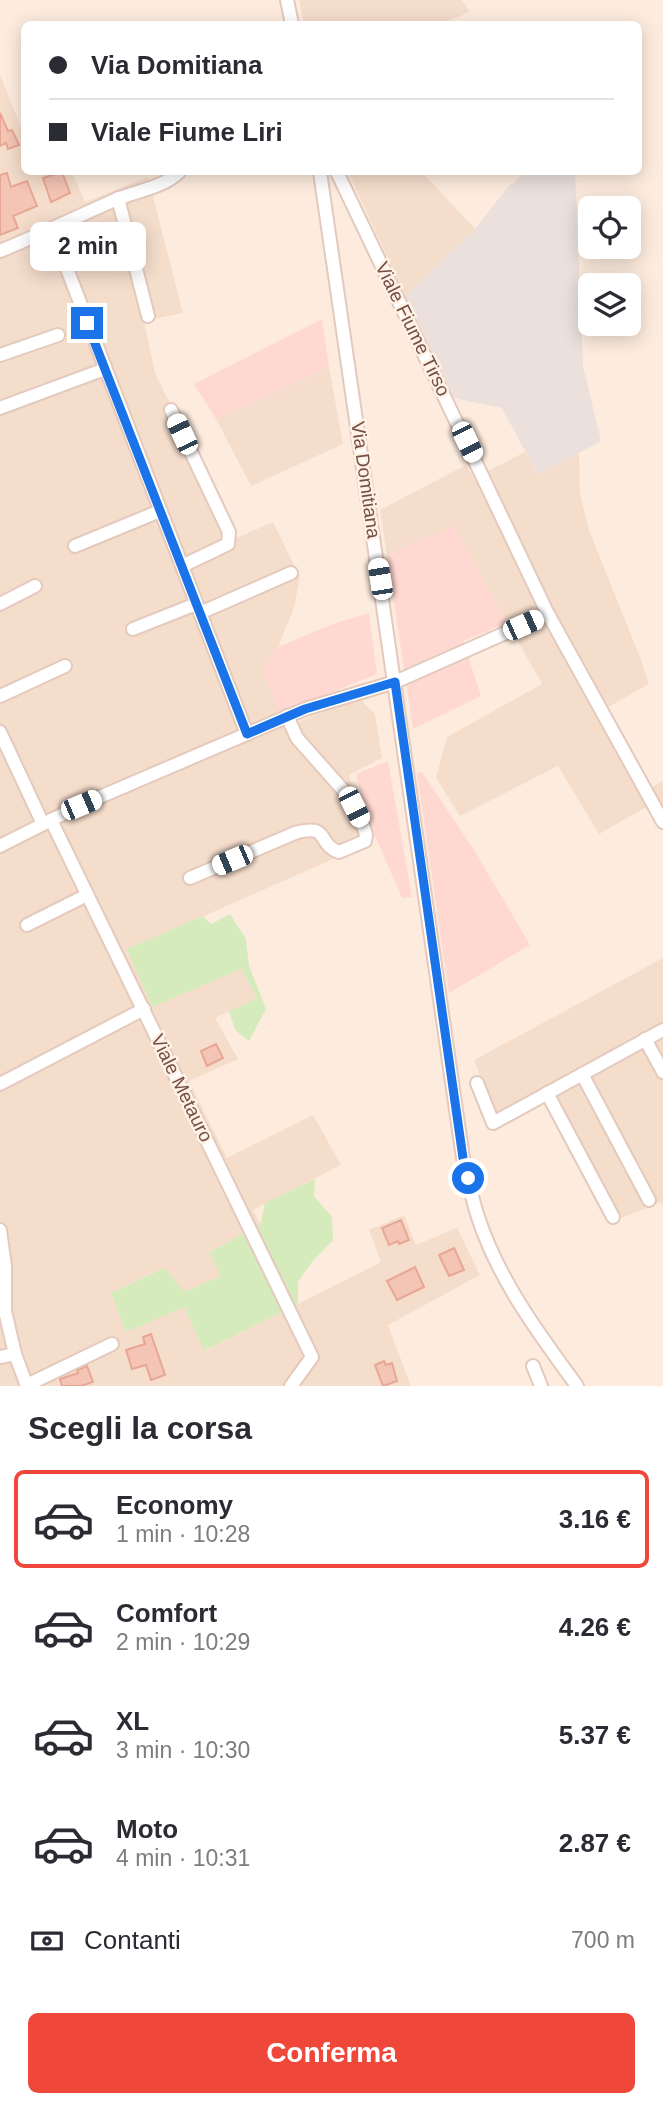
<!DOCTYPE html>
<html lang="it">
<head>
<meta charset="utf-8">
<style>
  body { margin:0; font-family:Helvetica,sans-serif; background:#f7f7f7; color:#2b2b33; height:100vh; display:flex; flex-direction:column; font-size:26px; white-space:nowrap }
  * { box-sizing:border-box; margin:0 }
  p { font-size:23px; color:#7c7c81 }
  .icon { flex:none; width:38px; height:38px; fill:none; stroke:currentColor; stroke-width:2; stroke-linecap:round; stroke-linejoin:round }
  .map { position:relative; height:1386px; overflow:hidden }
  .drawer { display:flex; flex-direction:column; background:#fff; flex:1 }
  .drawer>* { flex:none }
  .banner { position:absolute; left:21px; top:21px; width:621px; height:154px; border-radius:10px; box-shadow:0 4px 18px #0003; display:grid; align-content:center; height:154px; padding:0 28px; background:#fff }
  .buttons { position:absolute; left:578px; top:196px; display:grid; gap:14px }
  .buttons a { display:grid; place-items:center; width:63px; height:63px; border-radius:10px; background:#fff; box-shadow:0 4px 18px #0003; font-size:35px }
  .end { position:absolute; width:32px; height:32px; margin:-16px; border:9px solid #1a73e8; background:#fff; box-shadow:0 0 0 4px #fff }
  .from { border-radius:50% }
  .bubble { position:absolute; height:49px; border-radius:10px; background:#fff; box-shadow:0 4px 18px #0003; font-size:23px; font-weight:800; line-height:49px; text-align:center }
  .car { position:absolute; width:21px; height:42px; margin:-21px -10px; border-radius:9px; box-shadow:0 0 5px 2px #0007; background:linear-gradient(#fff 24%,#345 0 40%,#fff 0 76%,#345 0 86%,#fff 0) }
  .banner b { display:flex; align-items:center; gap:24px; height:66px; font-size:26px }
  .banner b+b { border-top:2px solid #e1e1e2 }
  .banner i { width:18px; height:18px; background:#2b2b33 }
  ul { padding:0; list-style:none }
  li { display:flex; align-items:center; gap:21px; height:98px; margin:0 14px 10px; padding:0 14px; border:4px solid transparent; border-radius:10px }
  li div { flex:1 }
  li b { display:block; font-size:26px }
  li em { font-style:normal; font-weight:800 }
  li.on { border-color:#ef483b }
  li>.icon { width:63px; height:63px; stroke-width:1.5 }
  h2 { padding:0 28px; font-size:32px; line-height:84px }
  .pay { display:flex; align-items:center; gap:18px; height:77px; padding:0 28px; font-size:26px }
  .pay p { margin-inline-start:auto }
  .primary-button { display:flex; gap:14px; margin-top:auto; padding:14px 28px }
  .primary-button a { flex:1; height:80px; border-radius:10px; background:#ef483b; color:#fff; font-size:28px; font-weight:800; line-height:80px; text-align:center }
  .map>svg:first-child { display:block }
  .residential { fill:#f5ddcc }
  .commercial { fill:#ffd8d1 }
  .industrial { fill:#ebe0db }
  .green { fill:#d6ebbc }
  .building { fill:#f4c4b4; stroke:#e8a794; stroke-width:2 }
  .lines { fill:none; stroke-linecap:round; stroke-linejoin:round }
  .minor-casing { stroke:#e4c9bd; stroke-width:16 }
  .minor { stroke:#fff; stroke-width:12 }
  .route { stroke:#1a73e8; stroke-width:9 }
  .labels { text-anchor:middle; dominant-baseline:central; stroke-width:5; stroke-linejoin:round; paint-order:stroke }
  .street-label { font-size:19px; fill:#744f45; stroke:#fff1e5 }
</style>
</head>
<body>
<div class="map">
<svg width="663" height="1386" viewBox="0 0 663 1386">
  <rect width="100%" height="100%" fill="#fdecde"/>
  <!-- residential -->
  <g class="residential">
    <path d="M299,0H462L470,12L438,24H304Z"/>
    <path d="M0,75L24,135V172H72L85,202L148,177L183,313L144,321L155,373L236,538L273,522L300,577L294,608L278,647L262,670L288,726L347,702L361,700L375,714L382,758L349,775L367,844L127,950L241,969L257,998L215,1018L238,1059L189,1081L227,1158L313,1115L341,1165L253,1210L261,1225L209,1252L222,1276L185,1292L163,1268L111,1293L184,1307L205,1351L381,1262L369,1230L404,1215L416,1245L457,1228L480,1275L388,1325L411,1386H0Z"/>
    <path d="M348,172H422L475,229L405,296Z"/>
    <path d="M329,367L343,444L251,486L216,419Z"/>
    <path d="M525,452L538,475L579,453L580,493L589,530L640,657L649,684L596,714L640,794L663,781V811L657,801L599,834L558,766L460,816L436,778L447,737L542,684L453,527L387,555L380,510L466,465L474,478Z"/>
    <path d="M663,958V1207L661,1202L619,1219L548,1085L495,1116L474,1060Z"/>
  </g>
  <!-- commercial -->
  <g class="commercial">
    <path d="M322,319L329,367L216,419L194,384Z"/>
    <path d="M453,526L507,623L463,641L481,696L413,729L387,555Z"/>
    <path d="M369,613L377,674L281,713L262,669L278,647L333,624Z"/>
    <path d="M388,761L412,897L402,898L366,815L356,774Z"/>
    <path d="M422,772L474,850L530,945L449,993L417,773Z"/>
  </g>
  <!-- industrial -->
  <path class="industrial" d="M526,172H575L583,366L601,441L538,475L502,408L454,398L405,296L475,229L507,188Z"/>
  <!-- green -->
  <g class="green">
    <path d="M230,914L246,939L249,966L266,1009L249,1041L235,1030L229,1011L257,998L241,969L152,1007L127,949L203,916L211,924Z"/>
    <path d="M315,1179L314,1196L332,1217L333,1240L312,1262L298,1282V1304L204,1351L184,1307L126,1332L111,1293L164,1268L185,1292L221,1276L209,1252L260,1225L265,1203Z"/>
  </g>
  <!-- building -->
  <g class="building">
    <path d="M0,113L8,131L12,130L19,145L8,149L6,143L0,146Z"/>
    <path d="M62,172L70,193L51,202L43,178Z"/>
    <path d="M7,173L11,187L27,181L37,206L13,216L18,228L0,235V175Z"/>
    <path d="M216,1044L223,1058L207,1066L201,1051Z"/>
    <path d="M401,1220L409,1240L399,1244L398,1241L389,1245L382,1228Z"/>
    <path d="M454,1248L464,1270L449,1276L439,1255Z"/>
    <path d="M415,1267L424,1287L397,1300L387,1281Z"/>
    <path d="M151,1334L165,1375L151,1380L146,1365L132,1369L126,1350L145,1344L143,1337Z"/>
    <path d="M384,1361L386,1365L392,1363L397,1381L383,1386L375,1365Z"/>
    <path d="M87,1366L93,1382L81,1386H62L60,1379L78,1373L77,1370Z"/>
  </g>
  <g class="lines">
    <defs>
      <g id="minor">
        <path d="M287,0L292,24"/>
        <path d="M320,172L463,1158C468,1178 472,1200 479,1220C500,1282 539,1334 577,1386"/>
        <path d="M337,172L548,614L663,822"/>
        <path d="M118,198L148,316"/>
        <path d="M52,230L247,734"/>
        <path d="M0,251C39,235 76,217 115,200C135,191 163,188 179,172"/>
        <path d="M0,355L58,335"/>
        <path d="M0,408L105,369"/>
        <path d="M171,410L229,532L228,544L182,566"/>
        <path d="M75,546L160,511"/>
        <path d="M0,604L35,586"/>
        <path d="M200,613L291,573"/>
        <path d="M133,629L196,604"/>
        <path d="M0,696L65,666"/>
        <path d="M0,732L43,824"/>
        <path d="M51,820L312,1357L291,1386"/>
        <path d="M0,846L81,805L305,709L395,682L548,614"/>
        <path d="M190,878L295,833C331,823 316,844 339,852L365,841L366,835L364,828L343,790L297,738L287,716"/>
        <path d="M27,925L87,895"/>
        <path d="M645,1039L663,1072"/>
        <path d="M582,1074L649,1200"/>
        <path d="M477,1083L493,1123L663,1030"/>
        <path d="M0,1084L144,1009"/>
        <path d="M547,1093L613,1217"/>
        <path d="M0,1230L5,1266V1311L15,1354L27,1386"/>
        <path d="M0,1357L15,1354"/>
        <path d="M533,1366L541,1386"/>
        <path d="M27,1385L112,1344"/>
      </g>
    </defs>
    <!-- minor casing -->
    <use href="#minor" class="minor-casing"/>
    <!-- minor -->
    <use href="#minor" class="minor"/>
  </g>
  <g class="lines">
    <!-- route -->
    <path class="route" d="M87,323L247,734L305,709L395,682L463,1158L468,1178"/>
  </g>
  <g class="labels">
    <!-- street labels -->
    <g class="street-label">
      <text transform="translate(413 329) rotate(64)">Viale Fiume Tirso</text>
      <text transform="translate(366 480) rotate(82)">Via Domitiana</text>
      <text transform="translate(182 1088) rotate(64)">Viale Metauro</text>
    </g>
  </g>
</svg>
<div class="buttons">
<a><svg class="icon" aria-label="locate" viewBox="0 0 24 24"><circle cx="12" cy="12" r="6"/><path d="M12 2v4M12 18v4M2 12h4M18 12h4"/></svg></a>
<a><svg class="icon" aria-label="layers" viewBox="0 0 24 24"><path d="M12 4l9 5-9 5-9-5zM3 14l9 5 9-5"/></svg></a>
</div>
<i class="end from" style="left:468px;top:1178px"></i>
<i class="end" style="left:87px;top:323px"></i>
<div class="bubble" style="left:30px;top:222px;width:116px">2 min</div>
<i class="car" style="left:182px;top:434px;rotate:335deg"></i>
<i class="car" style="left:467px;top:442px;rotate:154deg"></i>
<i class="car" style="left:380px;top:579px;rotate:351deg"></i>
<i class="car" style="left:523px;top:625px;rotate:66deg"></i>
<i class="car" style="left:81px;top:805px;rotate:67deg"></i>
<i class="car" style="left:354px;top:807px;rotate:153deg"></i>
<i class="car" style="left:232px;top:860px;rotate:247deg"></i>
<div class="banner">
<b><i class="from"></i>Via Domitiana</b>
<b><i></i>Viale Fiume Liri</b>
</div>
</div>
<section class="drawer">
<h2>Scegli la corsa</h2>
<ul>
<li class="on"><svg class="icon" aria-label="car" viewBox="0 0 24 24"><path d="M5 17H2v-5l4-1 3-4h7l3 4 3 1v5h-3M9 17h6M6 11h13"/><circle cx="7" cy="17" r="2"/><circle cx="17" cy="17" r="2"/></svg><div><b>Economy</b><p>1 min · 10:28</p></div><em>3.16 €</em></li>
<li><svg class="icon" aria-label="car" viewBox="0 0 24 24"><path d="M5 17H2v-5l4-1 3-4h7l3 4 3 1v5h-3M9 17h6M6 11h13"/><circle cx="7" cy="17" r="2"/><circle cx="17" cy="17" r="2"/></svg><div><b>Comfort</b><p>2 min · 10:29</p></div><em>4.26 €</em></li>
<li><svg class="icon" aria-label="car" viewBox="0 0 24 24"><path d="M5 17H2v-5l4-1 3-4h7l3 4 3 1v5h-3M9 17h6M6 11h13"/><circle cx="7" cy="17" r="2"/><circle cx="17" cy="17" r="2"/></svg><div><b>XL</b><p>3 min · 10:30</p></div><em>5.37 €</em></li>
<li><svg class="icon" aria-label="car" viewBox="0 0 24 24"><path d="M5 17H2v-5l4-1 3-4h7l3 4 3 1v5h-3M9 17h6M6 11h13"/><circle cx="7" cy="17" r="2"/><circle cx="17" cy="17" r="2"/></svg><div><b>Moto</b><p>4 min · 10:31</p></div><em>2.87 €</em></li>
</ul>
<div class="pay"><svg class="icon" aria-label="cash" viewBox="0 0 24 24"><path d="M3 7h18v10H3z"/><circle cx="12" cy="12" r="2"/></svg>Contanti<p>700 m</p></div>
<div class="primary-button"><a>Conferma</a></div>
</section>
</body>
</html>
